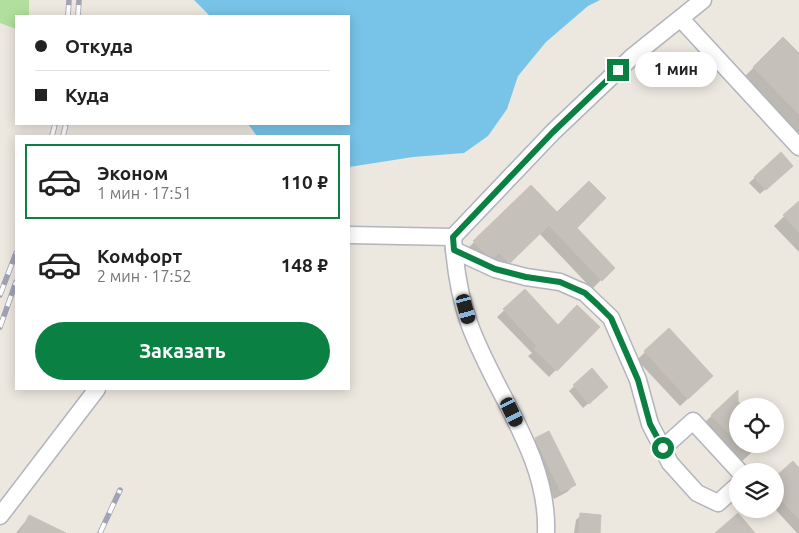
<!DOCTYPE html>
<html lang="ru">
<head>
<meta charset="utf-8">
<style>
  body { margin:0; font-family:Ubuntu,sans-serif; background:#f6f6f6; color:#222; height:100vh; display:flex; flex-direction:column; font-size:19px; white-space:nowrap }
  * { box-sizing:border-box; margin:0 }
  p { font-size:16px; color:#767676 }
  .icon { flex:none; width:28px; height:28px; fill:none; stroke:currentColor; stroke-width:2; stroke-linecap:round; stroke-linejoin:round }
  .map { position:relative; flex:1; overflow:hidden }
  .drawer { position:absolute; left:15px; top:135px; width:335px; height:255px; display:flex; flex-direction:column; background:#fff; border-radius:0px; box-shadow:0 2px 12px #0003 }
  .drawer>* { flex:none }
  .hud { position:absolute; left:15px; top:15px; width:335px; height:110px; border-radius:0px; box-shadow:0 2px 12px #0003; display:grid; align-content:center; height:110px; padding:0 20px; background:#fff }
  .buttons { position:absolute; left:729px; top:398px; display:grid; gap:10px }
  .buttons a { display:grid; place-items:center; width:55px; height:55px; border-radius:50%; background:#fff; box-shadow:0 2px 12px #0003; font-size:25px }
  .end { position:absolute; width:22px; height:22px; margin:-11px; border:6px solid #0b8043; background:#fff; box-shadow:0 0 0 2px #fff }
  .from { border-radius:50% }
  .bubble { position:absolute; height:35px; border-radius:18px; background:#fff; box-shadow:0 2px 12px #0003; font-size:16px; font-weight:700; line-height:35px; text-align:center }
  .car { position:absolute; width:15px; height:30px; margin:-15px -8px; border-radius:6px; box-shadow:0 0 4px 1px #0007; background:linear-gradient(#222 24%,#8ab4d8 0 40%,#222 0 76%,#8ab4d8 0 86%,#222 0) }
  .hud b { display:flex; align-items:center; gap:18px; height:48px; font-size:19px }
  .hud b+b { border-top:1px solid #e0e0e0 }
  .hud i { width:12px; height:12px; background:#222 }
  ul { padding:9px 0 0; list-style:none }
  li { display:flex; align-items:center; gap:15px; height:75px; margin:0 10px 8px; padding:0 10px; border:2px solid transparent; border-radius:0px }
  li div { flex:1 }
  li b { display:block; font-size:19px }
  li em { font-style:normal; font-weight:700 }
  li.on { border-color:#0b8043 }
  li>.icon { width:45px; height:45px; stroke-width:1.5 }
  .button { display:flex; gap:10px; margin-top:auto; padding:10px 20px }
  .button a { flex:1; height:58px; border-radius:30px; background:#0b8043; color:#fff; font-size:20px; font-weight:700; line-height:58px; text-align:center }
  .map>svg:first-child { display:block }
  .green { fill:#b1e09e }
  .water { fill:#78c4e8 }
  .shadow { fill:#0003 }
  .building { fill:#c5c1ba; stroke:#c8c3b8 }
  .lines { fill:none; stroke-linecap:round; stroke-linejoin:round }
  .minor-casing { stroke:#b2b4be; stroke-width:19 }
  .minor { stroke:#fff; stroke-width:16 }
  .rail-casing { stroke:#a1a3b5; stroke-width:5.5 }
  .rail { stroke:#fff; stroke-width:4; stroke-dasharray:11; stroke-linecap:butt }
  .route { stroke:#0b8043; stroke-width:6 }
</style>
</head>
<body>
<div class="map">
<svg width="799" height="533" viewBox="0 0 799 533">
  <rect width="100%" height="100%" fill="#ece7df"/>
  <!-- green -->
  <path class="green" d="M0,0H29V16H16V29L0,23Z"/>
  <!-- water -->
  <path class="water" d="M194,0H600L588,6L546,42L518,76L507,109L488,136L464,153L413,157L349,167V136H257L248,124H349V16H210Z"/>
  <!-- shadow -->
  <g class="shadow">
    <path d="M783,39L799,54V134L743,78Z"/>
    <path d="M780,154L786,170L760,194L749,183Z"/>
    <path d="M531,187L557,214L575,228L613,268L592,289L539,233L500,270L466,250Z"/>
    <path d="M799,202V252L774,226Z"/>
    <path d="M525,291L558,327H598L549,377L528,356L532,353L497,317Z"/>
    <path d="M645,352L704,384L680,406L637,360Z"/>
    <path d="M592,370L601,392L583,408L569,391Z"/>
    <path d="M733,396L743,406H738V444H761L741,462L704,423Z"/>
    <path d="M536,439L574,485L567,492L554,499L528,446Z"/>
    <path d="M799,470V533H797L775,509V479Z"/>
    <path d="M581,515L599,533H574L576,520Z"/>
    <path d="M29,517L63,533H16Z"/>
  </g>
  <!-- building -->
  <g class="building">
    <path d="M783,37L799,53V114L753,67Z"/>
    <path d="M781,152L793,166L766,190L754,177Z"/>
    <path d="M589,181L606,198L577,228L615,268L602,281L549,225L510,263L499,253L494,257L486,254L473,241L531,185L557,212Z"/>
    <path d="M799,201V232L783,215Z"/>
    <path d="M525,289L558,325L577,305L600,327L557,371L534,349L537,346L503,309Z"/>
    <path d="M669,328L713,376L688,399L644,351Z"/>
    <path d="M592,368L608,387L589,404L573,385Z"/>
    <path d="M738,390V443L711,415Z"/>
    <path d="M549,431L576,485L561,492L535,438Z"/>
    <path d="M793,461L799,468V519L775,493V477Z"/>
    <path d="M580,513L601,515L600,533H579Z"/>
    <path d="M738,513L755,533H715Z"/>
    <path d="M29,515L66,533H20Z"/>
  </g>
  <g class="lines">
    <defs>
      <g id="minor">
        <path d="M681,19L799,147"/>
        <path d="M349,235L453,237"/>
        <path d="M454,250L495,269L526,277L560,282L585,293L611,318L638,380L650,424L670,463L697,493L718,503L738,485"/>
        <path d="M663,448L693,421L739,471"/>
        <path d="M0,516L97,389"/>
        <path d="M546,533C549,456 494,393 469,323C459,295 455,266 453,237L553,132L632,57L703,0"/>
      </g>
    </defs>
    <!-- minor casing -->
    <use href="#minor" class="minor-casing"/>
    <!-- minor -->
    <use href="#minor" class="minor"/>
    <defs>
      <g id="rail">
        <path d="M68,16L69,0"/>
        <path d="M78,16L79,0"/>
        <path d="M52,136L55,124"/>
        <path d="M63,136L66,124"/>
        <path d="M0,295L16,253"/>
        <path d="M0,327L16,282"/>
        <path d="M100,533L120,490"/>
      </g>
    </defs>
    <!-- rail casing -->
    <use href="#rail" class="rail-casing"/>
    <!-- rail -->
    <use href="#rail" class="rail"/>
  </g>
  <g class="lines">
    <!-- route -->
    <path class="route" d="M618,70L553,132L453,237L454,250L495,269L526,277L560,282L585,293L598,305L611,318L638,380L650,424L663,448"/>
  </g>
</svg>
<div class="buttons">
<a><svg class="icon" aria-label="locate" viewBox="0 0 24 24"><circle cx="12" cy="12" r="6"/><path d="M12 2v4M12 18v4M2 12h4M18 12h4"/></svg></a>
<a><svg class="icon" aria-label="layers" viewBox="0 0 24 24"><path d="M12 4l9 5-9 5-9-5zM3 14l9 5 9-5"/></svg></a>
</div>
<i class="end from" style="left:663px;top:448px"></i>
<i class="end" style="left:618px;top:70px"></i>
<div class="bubble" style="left:635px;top:52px;width:82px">1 мин</div>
<i class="car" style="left:466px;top:309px;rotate:165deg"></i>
<i class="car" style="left:512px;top:412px;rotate:154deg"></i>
<div class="hud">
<b><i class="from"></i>Откуда</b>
<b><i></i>Куда</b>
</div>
<section class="drawer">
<ul>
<li class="on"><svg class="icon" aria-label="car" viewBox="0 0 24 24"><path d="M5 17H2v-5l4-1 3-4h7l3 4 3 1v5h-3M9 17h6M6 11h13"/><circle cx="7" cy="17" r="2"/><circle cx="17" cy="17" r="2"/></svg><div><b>Эконом</b><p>1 мин · 17:51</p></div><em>110 ₽</em></li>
<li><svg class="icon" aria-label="car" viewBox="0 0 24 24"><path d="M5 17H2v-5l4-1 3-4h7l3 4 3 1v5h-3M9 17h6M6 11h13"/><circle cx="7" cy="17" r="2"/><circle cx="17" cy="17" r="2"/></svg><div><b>Комфорт</b><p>2 мин · 17:52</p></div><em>148 ₽</em></li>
</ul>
<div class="button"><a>Заказать</a></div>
</section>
</div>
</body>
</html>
